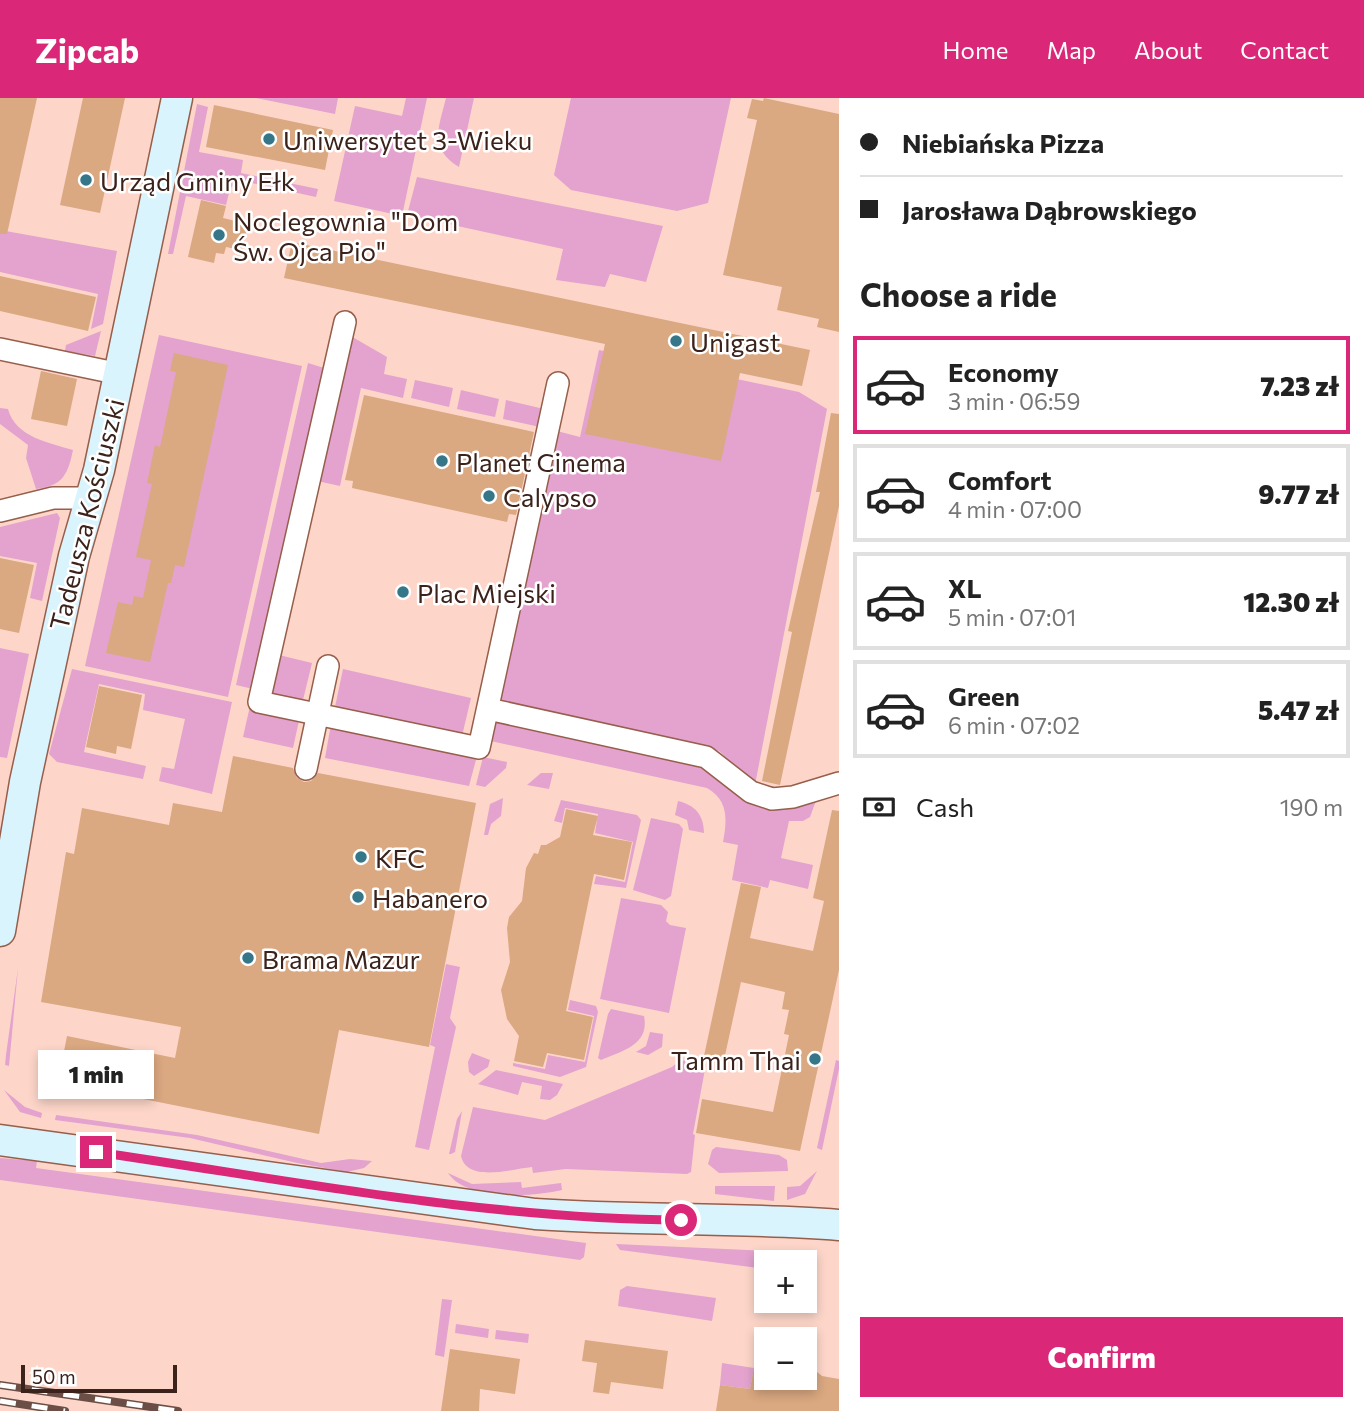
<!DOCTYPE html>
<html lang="en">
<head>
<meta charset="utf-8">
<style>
  body { margin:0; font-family:Commissioner,sans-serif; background:#f6f6f6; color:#222; height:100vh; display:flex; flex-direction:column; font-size:26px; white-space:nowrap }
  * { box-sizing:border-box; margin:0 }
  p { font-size:23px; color:#767676 }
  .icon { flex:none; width:38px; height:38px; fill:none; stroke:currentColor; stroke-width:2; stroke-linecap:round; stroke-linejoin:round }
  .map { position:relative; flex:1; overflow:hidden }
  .details { display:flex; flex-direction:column; background:#fff; width:525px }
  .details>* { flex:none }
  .top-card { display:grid; align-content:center; height:154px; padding:0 21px; background:#fff }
  .tools { position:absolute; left:754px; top:1152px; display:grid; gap:14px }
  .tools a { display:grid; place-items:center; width:63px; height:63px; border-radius:0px; background:#fff; box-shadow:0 4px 10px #0003; font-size:35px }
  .scale { position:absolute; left:21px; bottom:18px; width:156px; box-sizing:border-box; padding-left:7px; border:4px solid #3b231b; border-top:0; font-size:19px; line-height:24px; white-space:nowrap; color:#3b231b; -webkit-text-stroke:5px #fff; paint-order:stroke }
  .end { position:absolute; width:32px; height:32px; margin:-16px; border:9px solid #db2777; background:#fff; box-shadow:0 0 0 4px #fff }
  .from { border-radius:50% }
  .bubble { position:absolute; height:49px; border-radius:0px; background:#fff; box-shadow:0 4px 10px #0003; font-size:23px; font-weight:800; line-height:49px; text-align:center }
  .top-card b { display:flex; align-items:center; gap:24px; height:66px; font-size:26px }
  .top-card b+b { border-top:2px solid #e0e0e0 }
  .top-card i { width:18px; height:18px; background:#222 }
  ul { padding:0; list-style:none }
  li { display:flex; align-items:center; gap:21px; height:98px; margin:0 14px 10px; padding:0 7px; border:4px solid #e0e0e0; border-radius:0px }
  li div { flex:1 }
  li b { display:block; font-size:26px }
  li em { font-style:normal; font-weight:800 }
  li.current { border-color:#db2777 }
  li>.icon { width:63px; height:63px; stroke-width:1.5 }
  h2 { padding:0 21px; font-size:32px; line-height:84px }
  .pay { display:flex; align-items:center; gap:18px; height:77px; padding:0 21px; font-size:26px }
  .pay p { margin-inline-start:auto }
  .button { display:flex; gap:14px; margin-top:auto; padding:14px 21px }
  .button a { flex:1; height:80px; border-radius:0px; background:#db2777; color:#fff; font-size:28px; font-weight:800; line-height:80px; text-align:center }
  header { display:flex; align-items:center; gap:42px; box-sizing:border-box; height:98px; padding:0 35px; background:#db2777; color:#fff }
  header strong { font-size:33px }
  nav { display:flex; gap:38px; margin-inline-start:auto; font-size:24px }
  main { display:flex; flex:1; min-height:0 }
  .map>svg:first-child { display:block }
  .green { fill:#e3a3ce }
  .building { fill:#daa881 }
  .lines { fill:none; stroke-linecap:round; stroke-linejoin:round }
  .street-casing { stroke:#965e4b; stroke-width:24 }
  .secondary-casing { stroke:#965e4b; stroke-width:33 }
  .street { stroke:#fff; stroke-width:21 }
  .secondary { stroke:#d9f4fc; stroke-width:30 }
  .rail-casing { stroke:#6b4f46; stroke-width:8 }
  .rail { stroke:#fff; stroke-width:5; stroke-dasharray:16; stroke-linecap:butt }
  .route { stroke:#db2777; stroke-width:9 }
  .poi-dot { fill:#357689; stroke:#fff; stroke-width:2.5 }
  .labels { text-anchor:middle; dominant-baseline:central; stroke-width:5; stroke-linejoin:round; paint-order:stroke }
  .poi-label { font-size:26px; fill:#3b231b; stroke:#fff; text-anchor:start }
  .street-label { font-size:26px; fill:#3b231b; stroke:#fff }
</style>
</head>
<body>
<header>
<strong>Zipcab</strong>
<nav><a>Home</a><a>Map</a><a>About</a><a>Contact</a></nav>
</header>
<main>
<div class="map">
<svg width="839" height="1313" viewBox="0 0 839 1313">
  <rect width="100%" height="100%" fill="#fdd6c9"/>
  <!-- green -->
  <g class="green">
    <path d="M256,0H338L335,16Z"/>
    <path d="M406,0H427L402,118L334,103L355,8L402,18Z"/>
    <path d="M446,0H474L459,69C428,50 439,29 446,0Z"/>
    <path d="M571,0H731L708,105L677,113L571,92L554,77Z"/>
    <path d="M197,6L208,9L199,54L243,62L241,75L318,91L316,99L238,82L230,91L226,107L186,98L173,156H168Z"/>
    <path d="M417,79L663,128L646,184L610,176L605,189L556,182L563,151L407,117Z"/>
    <path d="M0,132L117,153L103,226L91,231L98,196L0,174Z"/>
    <path d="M101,233L95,258L65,253L66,247Z"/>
    <path d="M159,237L302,268L228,599L85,568Z"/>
    <path d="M349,237L387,259L384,276L407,281L403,300L361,290L340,388L317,383Z"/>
    <path d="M599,252L799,294L827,311L755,687L719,653L499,605L557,333L580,339Z"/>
    <path d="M308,265L324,270L253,591L236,587Z"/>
    <path d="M415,282L453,290L449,309L411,300Z"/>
    <path d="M461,292L499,301L495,319L457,311Z"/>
    <path d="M506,302L544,311L540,329L503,321Z"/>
    <path d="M0,310L8,311C15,339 50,345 73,352C68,376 63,388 36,391L26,360L28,347L0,326Z"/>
    <path d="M57,415L60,420L42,503L30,500L37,465L0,458V429Z"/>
    <path d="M0,550L29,556L7,660L0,659Z"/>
    <path d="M279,557L312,565L303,602L270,595Z"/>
    <path d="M72,571L232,604L212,696L159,683L162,669L174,671L185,621L143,612L145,596L99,586L84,654L146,668L143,681L57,664L49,656Z"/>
    <path d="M343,571L471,600L462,638L335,609Z"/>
    <path d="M250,608L300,618L293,650L243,639Z"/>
    <path d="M491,619L701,665L743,699L817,700L810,719L803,723H789L781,760L813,767L808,791L770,782L768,790L732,782L738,747L723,744C727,722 729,703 707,690L486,642Z"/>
    <path d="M331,626L477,658L469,688L325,660Z"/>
    <path d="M483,659L507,664L506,670L485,689L476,687Z"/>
    <path d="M541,675H553L549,691L527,687Z"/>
    <path d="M503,700L501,718L491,726L488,737H484L490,706Z"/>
    <path d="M561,702L637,717L641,722L626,790L594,786L596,778L625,784L633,744L595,735L598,716L565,710L562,725L554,723Z"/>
    <path d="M678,703C695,707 704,717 704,735L689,732L687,722L675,717Z"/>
    <path d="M651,720L679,726L683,731L671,798L665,802L633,792Z"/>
    <path d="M621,800L661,807L668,814L666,823L670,827L686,830L669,915L600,901Z"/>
    <path d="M446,866L460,869L450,920L456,929L429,1052L415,1049L435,949L430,947Z"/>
    <path d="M18,870L9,968L5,967L6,957Z"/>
    <path d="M570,902L596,908L598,914L586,969L560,979L513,968V965L545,971L548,957L585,964L594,918L568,912Z"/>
    <path d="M611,911L644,918C650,947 622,953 601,962L598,960L608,916Z"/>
    <path d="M650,934L663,936L662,949L648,957L636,954L646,948Z"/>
    <path d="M472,955L490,962L488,969L474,978L469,974L468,964Z"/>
    <path d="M680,962L706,966L693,1036L695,1037L691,1074L687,1076L566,1071L533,1075L532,1069C511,1071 467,1085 461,1058L473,1009L545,1022L672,969Z"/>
    <path d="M836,962L839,963V971L822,1052L817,1050Z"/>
    <path d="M496,972L563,986L557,997L550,1002L540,1001L542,988L522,984L518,997L478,986Z"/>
    <path d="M4,992L25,1009L42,1015L41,1020L20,1014Z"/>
    <path d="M462,1013L455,1054L451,1056H449L457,1021Z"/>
    <path d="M56,1017L197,1037L321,1065L350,1061L372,1063L364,1070L347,1074L297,1065L190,1040L55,1022Z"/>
    <path d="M716,1049L779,1057L787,1062L788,1073L719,1075L708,1066L712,1052Z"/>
    <path d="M0,1060L37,1063L36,1070L586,1145L584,1159L580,1162L0,1082Z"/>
    <path d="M817,1073L805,1096L787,1102V1089L800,1088Z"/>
    <path d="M448,1075L472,1086L521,1084L522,1090L561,1085L562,1092C533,1099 466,1103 448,1075Z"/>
    <path d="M715,1088H775L774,1103L715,1096Z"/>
    <path d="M616,1146L771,1153L766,1171L620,1152Z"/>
    <path d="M627,1188L716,1200L712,1223L618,1208L620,1192Z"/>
    <path d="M442,1201L452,1202L444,1259L435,1257Z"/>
    <path d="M456,1226L489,1231L488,1240L455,1235Z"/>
    <path d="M496,1232L529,1236L528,1245L495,1241Z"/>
    <path d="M722,1265L754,1270L750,1291L720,1287Z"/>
  </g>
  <!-- building -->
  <g class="building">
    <path d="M0,0H37L7,136H0Z"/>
    <path d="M83,0H125L100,115L60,107Z"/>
    <path d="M764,0L839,16V234L817,229L819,221L777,212L782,189L723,177L757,22L747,20L752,1L763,3Z"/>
    <path d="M214,7L333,32L325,72L206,49Z"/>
    <path d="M201,102L226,108L223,120L248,126L242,152L226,149L224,156L216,155L214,165L188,159Z"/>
    <path d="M292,144L810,252L802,288L740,275L721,363L585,336L605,246L284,180Z"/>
    <path d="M0,178L96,199L88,233L0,213Z"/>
    <path d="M174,255L228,267L184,469L175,467L171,485H168L150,564L106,555L118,504L132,507L134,498L143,500L151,462L136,459L152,386L147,385L155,347L160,349L176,274L170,273Z"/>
    <path d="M41,273L77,281L67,328L31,321Z"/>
    <path d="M364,297L534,334L516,417L509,416L507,424L352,390L353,383L345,382Z"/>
    <path d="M831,315L839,316V408L780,687L762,683L792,534L788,533L820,394H816Z"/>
    <path d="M0,460L34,467L19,535L0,531Z"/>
    <path d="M99,588L142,597L131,651L117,648L116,656L86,649Z"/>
    <path d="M233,658L293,670L297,680L304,684L311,683L318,675L476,705L429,949L339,932L319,1036L58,984L67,938L175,960L181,929L41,904L66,754L74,756L82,710L169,727L173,705L222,714Z"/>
    <path d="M566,711L598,718L593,737L632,744L624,782L594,776L566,913L593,919L584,962L547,955L543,969L514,963L519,938L507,921L501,892L510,864L507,830L509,819L522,803L526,770L534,755L538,756L541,747H546L560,739Z"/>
    <path d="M832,712L839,713V872L800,1053L696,1035L702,1001L773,1014L789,937L784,936L789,912L782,911L785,894L741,884L724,962L704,958L741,785L761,789L750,840L813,853L824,803L813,800Z"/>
    <path d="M585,1242L668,1253L663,1291L611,1284L609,1296L593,1294L597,1265L582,1263Z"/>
    <path d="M758,1247H766V1279H805V1264L822,1278L839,1281V1313H716L720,1287L750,1291Z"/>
    <path d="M450,1251L520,1261L515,1296L480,1291L479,1313H441Z"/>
  </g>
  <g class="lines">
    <defs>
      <g id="street">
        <path d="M345,224L259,604L479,650L558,285"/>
        <path d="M0,251L120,276"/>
        <path d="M0,413L53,400H90"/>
        <path d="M488,611L706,659L751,694L772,701L793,699L839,685"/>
        <path d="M306,671L328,568"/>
      </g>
      <g id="secondary">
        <path d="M0,833L25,684L74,458L99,372L177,0"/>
        <path d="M0,1042L535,1116C637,1123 738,1119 839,1127"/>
      </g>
    </defs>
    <!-- street casing -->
    <use href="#street" class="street-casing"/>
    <!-- secondary casing -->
    <use href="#secondary" class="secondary-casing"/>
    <!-- street -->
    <use href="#street" class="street"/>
    <!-- secondary -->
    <use href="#secondary" class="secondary"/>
    <defs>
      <g id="rail">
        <path d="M0,1287L178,1313"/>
        <path d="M0,1303L65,1313"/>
      </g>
    </defs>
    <!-- rail casing -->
    <use href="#rail" class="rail-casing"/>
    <!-- rail -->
    <use href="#rail" class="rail"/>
  </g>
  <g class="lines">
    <!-- route -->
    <path class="route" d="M96,1054C290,1082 485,1121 681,1122"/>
  </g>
  <!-- markers -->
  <g class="poi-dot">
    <circle cx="269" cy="41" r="7"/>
    <circle cx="86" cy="82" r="7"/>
    <circle cx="219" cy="137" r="7"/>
    <circle cx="676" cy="243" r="7"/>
    <circle cx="442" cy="363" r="7"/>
    <circle cx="489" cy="398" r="7"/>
    <circle cx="403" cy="494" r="7"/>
    <circle cx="361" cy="759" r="7"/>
    <circle cx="358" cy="799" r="7"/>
    <circle cx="248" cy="860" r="7"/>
    <circle cx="815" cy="961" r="7"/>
  </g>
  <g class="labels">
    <!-- poi labels -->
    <g class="poi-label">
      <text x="283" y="41">Uniwersytet 3-Wieku</text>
      <text x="100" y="82">Urząd Gminy Ełk</text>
      <text x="233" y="122">Noclegownia "Dom<tspan x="233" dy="30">Św. Ojca Pio"</tspan></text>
      <text x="690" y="243">Unigast</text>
      <text x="456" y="363">Planet Cinema</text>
      <text x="503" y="398">Calypso</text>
      <text x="417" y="494">Plac Miejski</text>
      <text x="375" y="759">KFC</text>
      <text x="372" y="799">Habanero</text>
      <text x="262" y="860">Brama Mazur</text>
      <text x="801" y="961" text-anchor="end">Tamm Thai</text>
    </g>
    <!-- street labels -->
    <g class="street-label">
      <text transform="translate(86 416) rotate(-76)">Tadeusza Kościuszki</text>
    </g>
  </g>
</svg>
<div class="tools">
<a>+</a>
<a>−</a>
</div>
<div class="scale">50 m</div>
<i class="end from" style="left:681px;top:1122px"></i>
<i class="end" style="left:96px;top:1054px"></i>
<div class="bubble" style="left:38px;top:952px;width:116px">1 min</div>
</div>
<section class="details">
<div class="top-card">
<b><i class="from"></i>Niebiańska Pizza</b>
<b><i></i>Jarosława Dąbrowskiego</b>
</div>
<h2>Choose a ride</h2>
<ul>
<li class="current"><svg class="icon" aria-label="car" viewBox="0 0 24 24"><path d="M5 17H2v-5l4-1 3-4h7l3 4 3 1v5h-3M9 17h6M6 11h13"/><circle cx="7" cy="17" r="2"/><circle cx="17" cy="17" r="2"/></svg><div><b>Economy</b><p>3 min · 06:59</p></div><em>7.23 zł</em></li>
<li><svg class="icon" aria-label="car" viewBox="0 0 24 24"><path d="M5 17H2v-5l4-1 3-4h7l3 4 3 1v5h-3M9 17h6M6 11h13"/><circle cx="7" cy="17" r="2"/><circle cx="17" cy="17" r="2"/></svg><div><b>Comfort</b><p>4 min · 07:00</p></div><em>9.77 zł</em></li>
<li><svg class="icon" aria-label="car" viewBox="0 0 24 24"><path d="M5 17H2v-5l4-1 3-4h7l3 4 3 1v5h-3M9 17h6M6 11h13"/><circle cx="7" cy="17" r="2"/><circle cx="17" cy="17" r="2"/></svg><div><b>XL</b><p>5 min · 07:01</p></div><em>12.30 zł</em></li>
<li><svg class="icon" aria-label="car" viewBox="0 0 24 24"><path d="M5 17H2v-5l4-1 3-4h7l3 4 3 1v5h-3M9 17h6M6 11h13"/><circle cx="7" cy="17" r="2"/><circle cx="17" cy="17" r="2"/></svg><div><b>Green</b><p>6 min · 07:02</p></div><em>5.47 zł</em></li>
</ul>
<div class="pay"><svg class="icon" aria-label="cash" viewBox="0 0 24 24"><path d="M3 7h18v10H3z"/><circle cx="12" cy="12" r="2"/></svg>Cash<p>190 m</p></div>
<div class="button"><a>Confirm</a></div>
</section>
</main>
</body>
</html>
